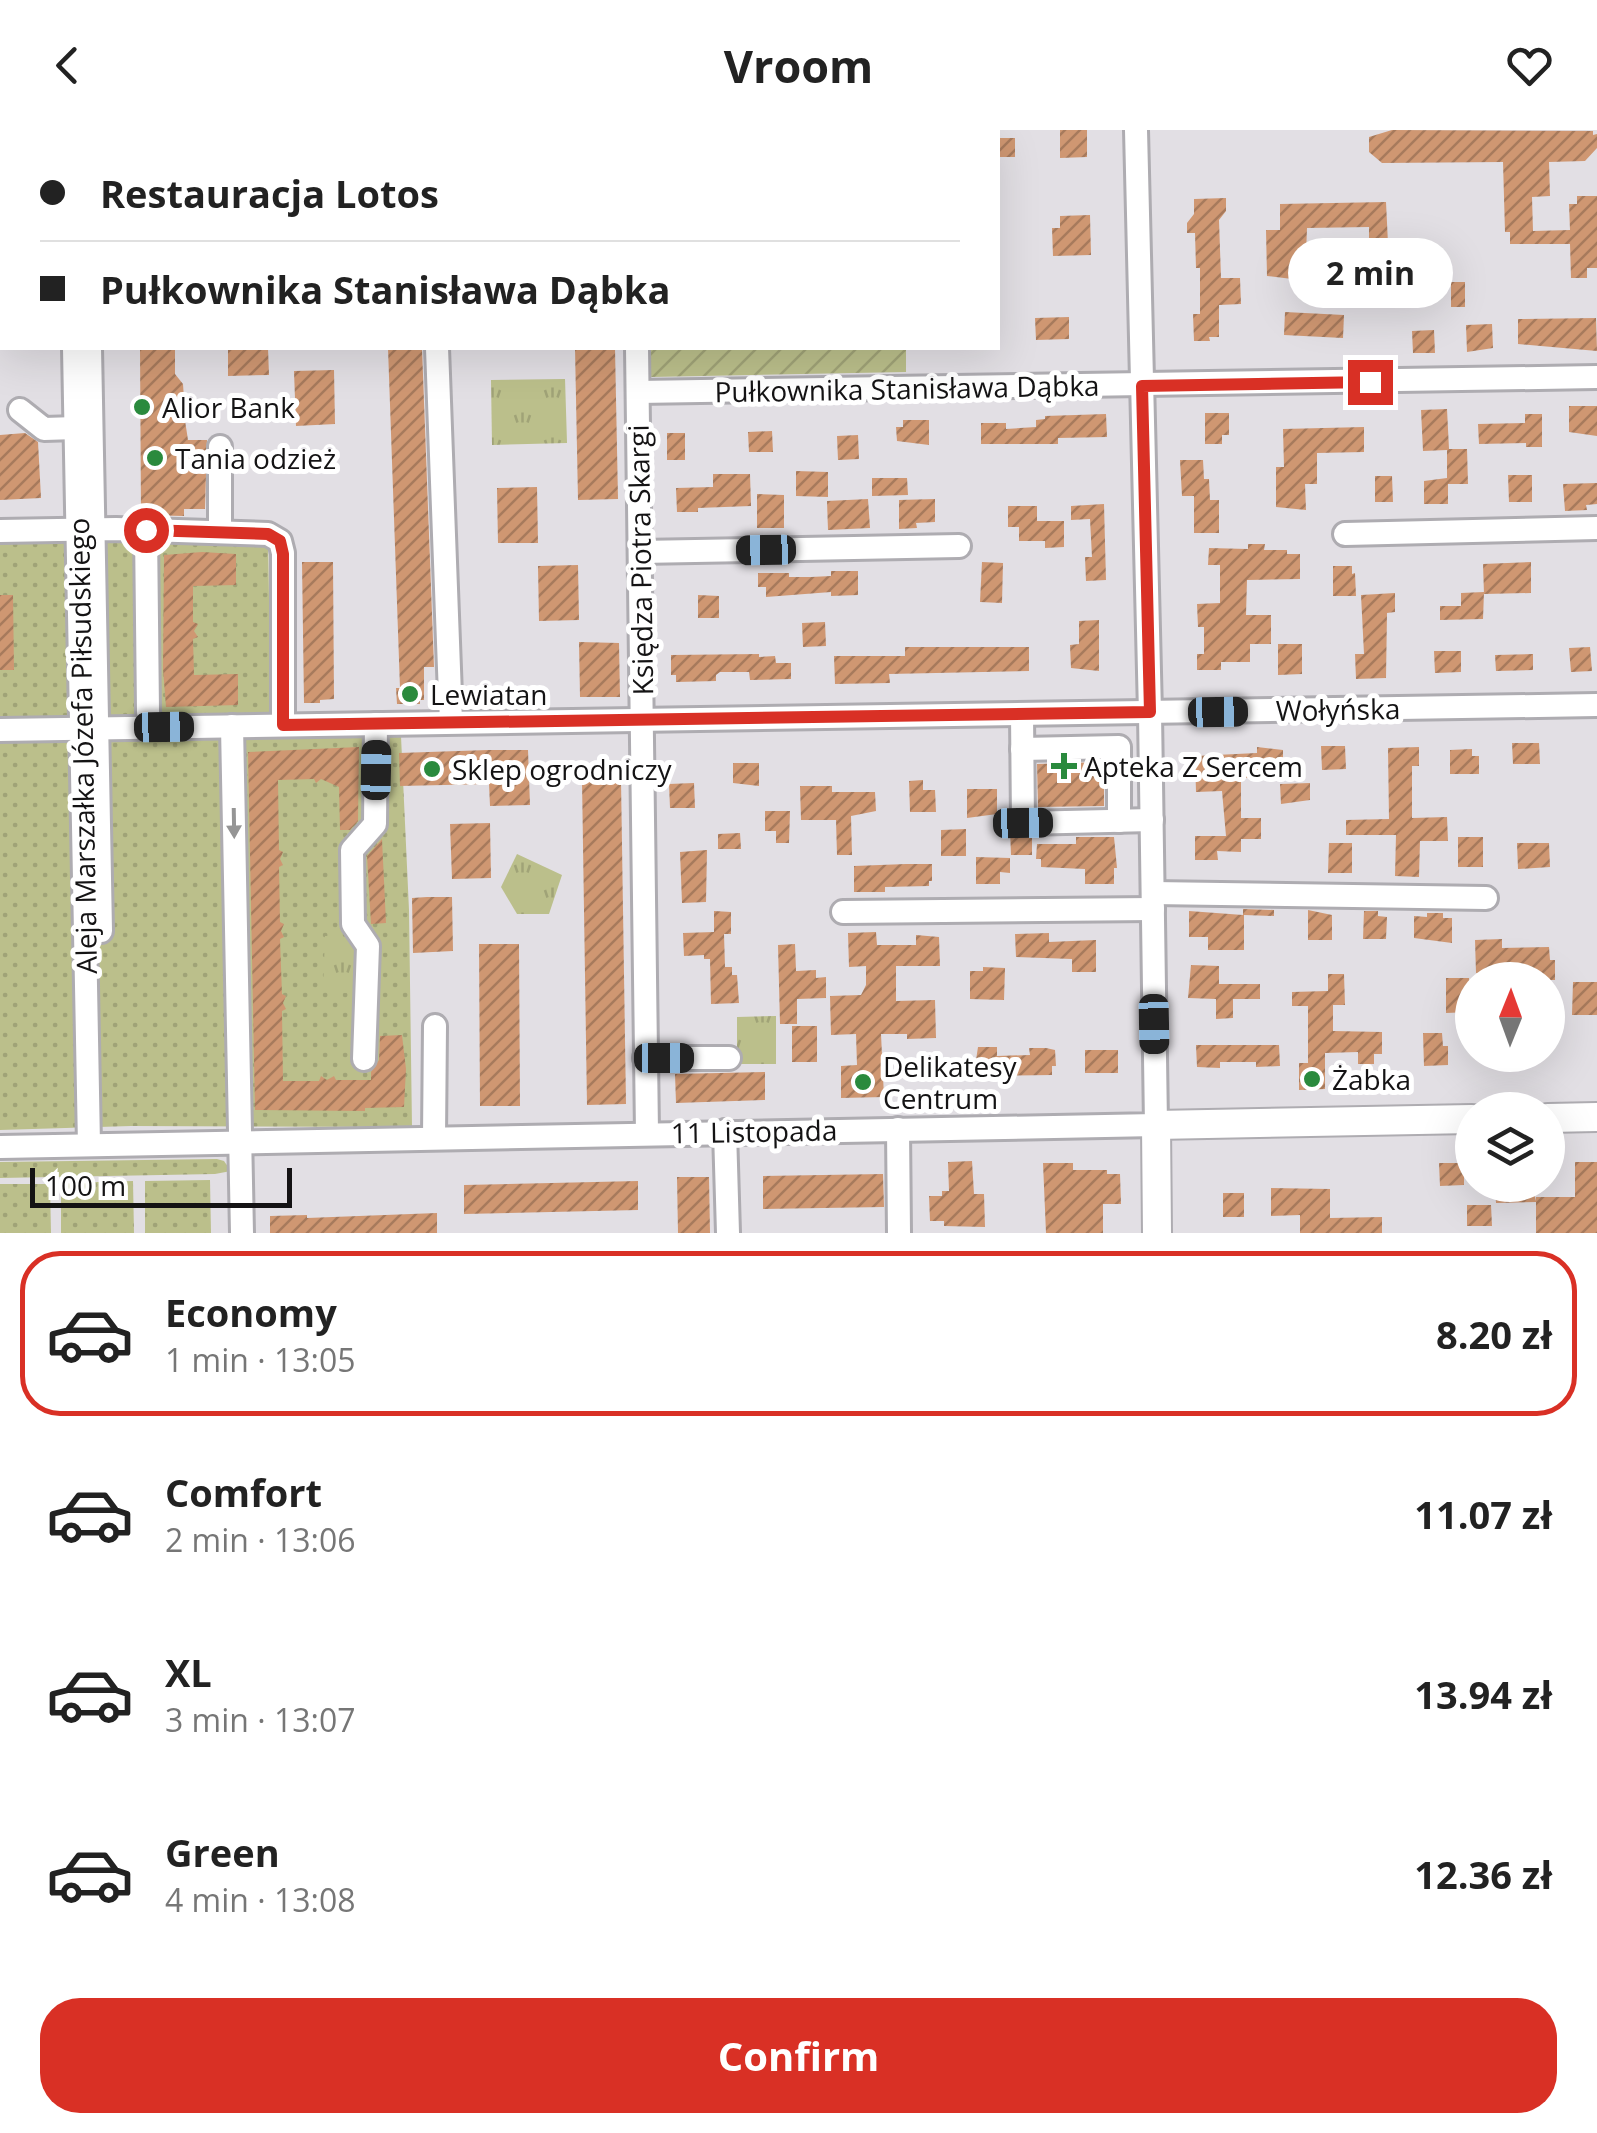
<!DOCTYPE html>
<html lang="en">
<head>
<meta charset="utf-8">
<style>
  body { margin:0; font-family:"Open Sans",sans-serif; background:#f2f2f2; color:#222; height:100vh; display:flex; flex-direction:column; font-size:38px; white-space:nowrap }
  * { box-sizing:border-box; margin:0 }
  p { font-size:32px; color:#767676 }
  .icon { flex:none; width:55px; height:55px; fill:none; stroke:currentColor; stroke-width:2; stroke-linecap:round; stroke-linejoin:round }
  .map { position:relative; height:1103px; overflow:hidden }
  .side { display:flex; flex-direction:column; background:#fff; flex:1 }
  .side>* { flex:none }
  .hud { position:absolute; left:0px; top:0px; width:1000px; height:220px; box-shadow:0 10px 40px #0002; display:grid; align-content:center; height:220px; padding:0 40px; background:#fff }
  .needle { width:65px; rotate:1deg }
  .controls { position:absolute; left:1455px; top:832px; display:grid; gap:20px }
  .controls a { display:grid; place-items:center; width:110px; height:110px; border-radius:50%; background:#fff; box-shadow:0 10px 40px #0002; font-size:50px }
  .scale { position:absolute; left:30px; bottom:25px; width:262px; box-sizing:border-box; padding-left:10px; border:5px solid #141314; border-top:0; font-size:28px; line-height:35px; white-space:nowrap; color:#141314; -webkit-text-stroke:8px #fff; paint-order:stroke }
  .end { position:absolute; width:45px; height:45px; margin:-22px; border:12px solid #d93025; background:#fff; box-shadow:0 0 0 5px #fff }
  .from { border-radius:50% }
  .bubble { position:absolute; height:70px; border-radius:35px; background:#fff; box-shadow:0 10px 40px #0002; font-size:32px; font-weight:700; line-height:70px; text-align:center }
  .car { position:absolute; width:30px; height:60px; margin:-30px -15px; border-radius:12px; box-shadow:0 0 8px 2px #0007; background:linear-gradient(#222 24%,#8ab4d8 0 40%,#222 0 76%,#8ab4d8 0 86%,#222 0) }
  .hud b { display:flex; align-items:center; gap:35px; height:95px; font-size:38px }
  .hud b+b { border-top:2px solid #e0e0e0 }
  .hud i { width:25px; height:25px; background:#222 }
  ul { padding:18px 0 0; list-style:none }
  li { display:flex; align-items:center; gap:30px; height:165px; margin:0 20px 15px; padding:0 20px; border:5px solid transparent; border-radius:40px }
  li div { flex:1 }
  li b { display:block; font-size:38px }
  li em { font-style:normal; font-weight:700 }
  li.current { border-color:#d93025 }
  li>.icon { width:90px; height:90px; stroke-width:1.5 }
  .button { display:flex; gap:20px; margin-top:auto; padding:20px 40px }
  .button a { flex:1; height:115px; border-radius:40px; background:#d93025; color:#fff; font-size:40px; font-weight:700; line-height:115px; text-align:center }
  header { display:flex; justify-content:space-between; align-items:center; height:130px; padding:0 40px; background:#fff; font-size:45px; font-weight:700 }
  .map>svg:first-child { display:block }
  .grass { fill:url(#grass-dots) }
  .park { fill:url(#park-tufts) }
  .garden { fill:url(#garden-furrows) }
  .building { fill:url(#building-hatch) }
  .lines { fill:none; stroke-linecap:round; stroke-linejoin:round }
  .minor-casing { stroke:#aeacb1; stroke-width:28 }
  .major-casing { stroke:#aeacb1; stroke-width:32 }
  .minor { stroke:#fff; stroke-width:22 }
  .major { stroke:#fff; stroke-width:28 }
  .oneway { fill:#959595 }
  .route { stroke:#d93025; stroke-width:12 }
  .poi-dot { fill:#2a8a3d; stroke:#fff; stroke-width:4 }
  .labels { text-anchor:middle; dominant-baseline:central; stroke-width:10; stroke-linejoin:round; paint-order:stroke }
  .street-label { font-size:28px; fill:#141314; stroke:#fff }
  .poi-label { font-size:28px; fill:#141314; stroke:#fff; text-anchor:start }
</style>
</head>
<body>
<header><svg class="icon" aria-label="back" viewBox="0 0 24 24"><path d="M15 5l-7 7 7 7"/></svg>Vroom<svg class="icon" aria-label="heart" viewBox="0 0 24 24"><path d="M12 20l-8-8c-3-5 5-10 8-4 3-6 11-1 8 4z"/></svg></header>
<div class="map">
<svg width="1597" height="1103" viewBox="0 0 1597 1103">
  <defs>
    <pattern id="grass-dots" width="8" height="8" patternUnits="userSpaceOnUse" patternTransform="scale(2.5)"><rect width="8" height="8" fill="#bbbf8b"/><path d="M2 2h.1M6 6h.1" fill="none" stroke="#a0a377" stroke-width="1.8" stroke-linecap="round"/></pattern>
    <pattern id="park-tufts" width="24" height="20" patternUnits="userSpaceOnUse" patternTransform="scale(2.5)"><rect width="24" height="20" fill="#bbbf8b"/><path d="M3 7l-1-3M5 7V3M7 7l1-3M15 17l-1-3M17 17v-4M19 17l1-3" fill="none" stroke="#a0a377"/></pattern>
    <pattern id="garden-furrows" width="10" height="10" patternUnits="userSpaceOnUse" patternTransform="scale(2.5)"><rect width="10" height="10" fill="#bbbf8b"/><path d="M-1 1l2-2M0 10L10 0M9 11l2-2" fill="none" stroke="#a0a377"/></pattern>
    <pattern id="building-hatch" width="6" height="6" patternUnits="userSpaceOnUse" patternTransform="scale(2.5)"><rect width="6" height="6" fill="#cf9772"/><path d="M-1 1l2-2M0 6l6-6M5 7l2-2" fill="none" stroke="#a77a5c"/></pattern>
  </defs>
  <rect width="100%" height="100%" fill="#e2dfe4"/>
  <!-- grass -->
  <g class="grass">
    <path d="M0,401L268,404L271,595L393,598L401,606L409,780L412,997L131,996L0,1000Z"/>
    <path d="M217,1029L224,1031L231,1041L215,1044L0,1048V1032Z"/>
    <path d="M210,1050L211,1103H145V1051Z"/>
    <path d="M133,1051L134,1103H61V1053Z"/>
    <path d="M0,1054H50L51,1103H0Z"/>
  </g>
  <!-- park -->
  <g class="park">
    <path d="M565,249L567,313L492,315L491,250Z"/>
    <path d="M517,724L562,745L549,784H517L501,757Z"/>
    <path d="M325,806L351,807L361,821L359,864L323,861Z"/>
    <path d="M776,886V934H737V887Z"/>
  </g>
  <!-- garden -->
  <path class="garden" d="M650,218H906V242L651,247Z"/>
  <!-- building -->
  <g class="building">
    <path d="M1060,0H1087V27L1060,28Z"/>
    <path d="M1392,0L1593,1V5L1597,4V18L1585,31L1549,32L1550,66L1532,67L1533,101L1570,100L1569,74H1577V66H1597V138H1587V148H1571L1570,114H1510V102H1505L1503,32L1382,33L1369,22V7Z"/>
    <rect x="998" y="8" width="17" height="19"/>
    <path d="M1226,68V81L1219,90L1221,148H1240L1241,174L1219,175V207H1209L1210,211H1194L1193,184H1200V138H1196L1195,103H1187V93L1194,84V69Z"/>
    <path d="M1386,72L1390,155H1369V97L1307,98L1306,125H1300V150L1267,146L1266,100H1280V74Z"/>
    <path d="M1090,85L1091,125L1053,126L1052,98H1060V86Z"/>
    <rect x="1451" y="152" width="14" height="25"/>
    <path d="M1285,182L1344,185L1343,208L1284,205Z"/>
    <path d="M1069,187V209L1036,210L1035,188Z"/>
    <path d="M1596,188L1597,221L1518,214V189Z"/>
    <path d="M1492,194L1493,218L1467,222L1466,195Z"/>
    <path d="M1434,200L1435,223H1413L1412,201Z"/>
    <path d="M228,218H268L269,245L228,246Z"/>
    <path d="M388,218H422L434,537H424V570H420V574H397L396,558H400Z"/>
    <path d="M575,218H615L618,369L578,370Z"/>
    <path d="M175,219V244L183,254L184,269L192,268L194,282L184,284L188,310H207L205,379H184V386L141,385L140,220Z"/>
    <path d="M334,240L335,294L296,296L294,241Z"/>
    <path d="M1569,276H1597V306L1569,302Z"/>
    <path d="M1447,279L1449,319H1467L1468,354H1448V374H1424V351L1447,348V320L1423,321L1421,280Z"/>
    <path d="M1205,283H1229V305H1222V314H1205Z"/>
    <path d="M1106,284L1107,307L1058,308V314H981V293H1006V299L1036,297V290L1045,289V286Z"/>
    <path d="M1525,284H1542V317H1526V313L1479,314L1478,294L1525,293Z"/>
    <path d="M903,290H929V315L897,311L896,297H903Z"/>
    <path d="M1364,297V322L1317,323V354H1305L1306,380L1276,377V337H1284L1283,299Z"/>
    <path d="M772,301L773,322H749L748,302Z"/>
    <path d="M25,303L38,312L41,368L0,370V305Z"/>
    <rect x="667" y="303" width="18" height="27"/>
    <path d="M858,305L859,329L838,330L837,306Z"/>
    <path d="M1180,330H1203L1204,349H1209L1210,370H1219V403H1194V366H1182Z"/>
    <path d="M796,341L828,342V367L796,366Z"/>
    <path d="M713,344H750L751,376L698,378V382H677L676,358L713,357Z"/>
    <path d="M1508,345H1532V372H1509Z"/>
    <path d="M1375,346H1392L1393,372H1375Z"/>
    <path d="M872,348H907L908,365L872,366Z"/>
    <path d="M1597,353V374L1586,375L1587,380L1565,381L1563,354Z"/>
    <path d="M537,357L538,413H498L497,358Z"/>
    <path d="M757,364L784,365V398H757Z"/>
    <path d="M868,369L870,398L828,400L827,371Z"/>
    <path d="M935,369V392L916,393L917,398L899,399V370Z"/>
    <path d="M1104,374L1106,450L1086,451L1085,427H1092L1090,389L1071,390V376Z"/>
    <path d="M1008,376H1037V391H1064V417L1045,418V411H1019V397H1008Z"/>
    <path d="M1248,414H1265L1264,420H1287V424H1300V449L1247,450L1246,485H1271V514H1250V532H1221V540H1197V524H1204V497H1198L1197,474L1220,473V435H1208L1209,418L1248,419Z"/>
    <path d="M202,422L236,424V455L193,456V492L198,494L194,501L198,507L193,509L194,545L238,544V575L166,577L163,539L164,425Z"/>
    <path d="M302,432H333L334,569L320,570V573H304Z"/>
    <path d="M982,432L1003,433L1002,473L980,472Z"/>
    <path d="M1531,432V463L1484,464L1483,434Z"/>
    <path d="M578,435L579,490L539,491L538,436Z"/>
    <path d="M1333,436H1352V444L1355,443L1356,466H1333Z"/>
    <path d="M831,441H858V465L831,466V462L766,467V457H758V443H789V447H811L831,446Z"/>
    <path d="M1484,462L1483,489L1440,490V476H1461V463Z"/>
    <path d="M1395,463V482L1387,483L1386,548L1356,549L1355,524H1364L1361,465Z"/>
    <path d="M0,465H13L14,540H0Z"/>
    <path d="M698,465L719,466V488H698Z"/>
    <path d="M1099,490V541L1071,538L1070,515L1079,514V491Z"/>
    <path d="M825,492L826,516L803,517L802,493Z"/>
    <path d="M579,512L619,513L620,567H580Z"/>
    <path d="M1278,514H1302V544L1278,545Z"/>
    <path d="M905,517H1029V541L889,544L890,553L835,554L834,526H905Z"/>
    <path d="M1590,517L1592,541L1571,542L1569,518Z"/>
    <path d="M1434,521H1461V542L1435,543Z"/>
    <path d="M759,524V527L775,526L776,533H791V549L750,550L749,542H720L716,545V551L676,552V545H671V525Z"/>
    <path d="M1533,524V540L1496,541L1495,525Z"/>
    <path d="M1512,613H1539L1540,634H1513Z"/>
    <path d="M1321,616H1345L1346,639L1322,640Z"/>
    <path d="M359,617L358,691L350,700H340L339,657L321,649L316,653L314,649L278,650L279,720L283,722L280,729L283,735L279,737L280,792L284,794L281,801L284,807L280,809L282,864L286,866L283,873L286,879L282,881L283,951H319L321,946L327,950L334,946L336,950H371V942L379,930L380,906L402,905L406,939L404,977L365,978V981L255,980L248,622Z"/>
    <path d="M1257,617L1283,620V647L1241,648V688H1261V709H1241V722L1217,721L1218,730H1195V706H1226L1222,661L1196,662L1195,626L1257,623Z"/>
    <path d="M1419,617V636H1412V688L1447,687L1448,711H1420L1419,747L1395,746L1396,705H1346V690L1389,689L1388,618Z"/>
    <path d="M1472,619V626H1479V644H1450V620Z"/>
    <path d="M488,620H528L530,675L490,676L489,654L400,656L399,623Z"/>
    <path d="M1104,632V676L1038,677L1037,634Z"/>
    <path d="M733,633H759V656L733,653Z"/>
    <path d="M582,650H621L626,974L587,975Z"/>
    <path d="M923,650V660H935L936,682H910L909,651Z"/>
    <path d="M694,653L695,678H670L669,654Z"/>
    <path d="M1310,653V670L1281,674L1280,654Z"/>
    <path d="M800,656H832V662H875L876,681L851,686L852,725H837L836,690H801Z"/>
    <path d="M967,659H997V684L967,688Z"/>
    <path d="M765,681H790L789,713H776V701H765Z"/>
    <path d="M490,693L491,748L452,749L450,694Z"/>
    <path d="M966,699V726H941V700Z"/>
    <path d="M1010,700L1017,706L1032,708V725H1011Z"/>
    <path d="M740,703L741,719H718V704Z"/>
    <path d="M1076,707H1114L1117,738H1114V754H1085V739L1041,737V729H1036L1037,714H1076Z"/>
    <rect x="1458" y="707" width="25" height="30"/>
    <path d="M382,709L386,793L371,794L367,726Z"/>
    <path d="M1329,713H1352V743H1328Z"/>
    <path d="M1517,713H1549L1550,737L1518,739Z"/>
    <path d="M707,720L706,772L682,773L680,722Z"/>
    <path d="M976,727L1010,728V743L1000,742V754H976Z"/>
    <path d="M906,734H932V751H929V756L885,757V762H854V736Z"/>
    <path d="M427,767H452L453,821L413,823L412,768Z"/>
    <path d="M1243,779L1274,780V786L1244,785V820H1208V807H1189V781L1243,785Z"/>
    <path d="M1308,780L1332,785V810H1308Z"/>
    <path d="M714,781L731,782V804H724L725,837H732V845H737L739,873L711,874L710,829H704V825L684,826L683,803L714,802Z"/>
    <path d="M1364,781H1378V786L1387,787L1386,809H1363Z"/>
    <path d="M1427,783H1443V788H1452V813L1414,808V786L1427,787Z"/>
    <path d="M876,802L877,815H916V805L939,807L940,836H896V871L935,870L936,908L907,909V904H881L884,967L841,968V936L857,935L856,904L831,905L830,866L861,865L866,855V836L849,837L848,803Z"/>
    <path d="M1049,803V812L1096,810V842H1072V829L1016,827L1015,804Z"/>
    <path d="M1502,809V818L1549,817L1550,830H1555V850H1529L1528,842L1476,843L1475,810Z"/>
    <path d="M479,814H519L520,976H480Z"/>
    <path d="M795,814L796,841L816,840V848L826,847V868L797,869V894H780L778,815Z"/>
    <path d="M1191,835L1219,836V854H1260V869H1233V888L1216,889V869L1188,868Z"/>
    <path d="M983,837L1005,838L1004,870L970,869V841H983Z"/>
    <path d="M1328,844H1344L1345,875H1333V901L1382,902V924H1374V934H1358V922L1325,923V959L1299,960V933H1308V876H1292V862L1328,861Z"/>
    <path d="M1446,848H1469L1470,882L1446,883Z"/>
    <path d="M1573,852H1597V885H1572Z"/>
    <rect x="792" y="896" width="25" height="36"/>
    <path d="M1423,903H1442L1443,916H1448V935L1424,936Z"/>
    <path d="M1196,915H1279L1280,936L1256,937V932H1220V938L1197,937Z"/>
    <path d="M978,917H997V926L1030,925L1029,918H1046L1055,920L1056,936H1052V945L992,946V943H974Z"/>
    <rect x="1085" y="920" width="33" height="23"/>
    <path d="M765,942V970L676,973L675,944Z"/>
    <path d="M972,1031L974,1064H984L985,1097L944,1096V1091H930L929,1066H942V1061H949L948,1032Z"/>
    <path d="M1575,1032H1597V1103H1536V1072L1496,1073L1495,1055H1532L1536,1071V1067H1575Z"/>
    <path d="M1043,1033H1073V1040H1107V1044H1120L1121,1074H1103V1103H1046Z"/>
    <path d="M1439,1033H1464V1055L1440,1056Z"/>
    <path d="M883,1044L884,1077L763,1079V1046Z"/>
    <path d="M677,1047H709L710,1103H678Z"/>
    <path d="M638,1051V1080L464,1084V1055Z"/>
    <path d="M1271,1058L1330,1059V1088L1382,1087V1103H1300V1085L1271,1086Z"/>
    <rect x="1223" y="1063" width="21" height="24"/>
    <path d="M1467,1075H1491L1492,1096H1467Z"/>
    <path d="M437,1083V1103H270V1086L307,1085V1088Z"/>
  </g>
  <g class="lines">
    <defs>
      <g id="minor">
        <path d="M70,0V2"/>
        <path d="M86,0V2"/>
        <path d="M632,0V2"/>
        <path d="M123,2L126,0"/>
        <path d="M546,2L560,0"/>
        <path d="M0,95H2"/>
        <path d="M74,218L89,1015"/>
        <path d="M90,218L101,801"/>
        <path d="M437,218L451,592"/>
        <path d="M637,218L647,1003"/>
        <path d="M638,262L1597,247"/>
        <path d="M20,280L44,299L76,298"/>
        <path d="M146,400L148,582"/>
        <path d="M0,401L116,399L268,404L280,411L283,423V595"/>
        <path d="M220,402V317"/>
        <path d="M1345,404L1597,398"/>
        <path d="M640,422L959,416"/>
        <path d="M1022,584L1023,693L1152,690"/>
        <path d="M232,596L242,1103"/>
        <path d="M0,600L1597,575"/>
        <path d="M1022,619L1119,617V691"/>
        <path d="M1153,763L1486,768"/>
        <path d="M843,782L1153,779"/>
        <path d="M645,928H729"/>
        <path d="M364,929L368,816L353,794L352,720L375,694L376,594"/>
        <path d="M898,999L899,1103"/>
        <path d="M725,1001L728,1103"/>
        <path d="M434,1007L435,896"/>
        <path d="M0,1017L1156,995L1150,583L1136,0"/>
      </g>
      <g id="major">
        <path d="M1548,988L1597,987"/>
        <path d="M1157,1103L1156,995L1472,989"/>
      </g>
    </defs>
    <!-- minor casing -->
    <use href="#minor" class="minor-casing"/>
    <!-- major casing -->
    <use href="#major" class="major-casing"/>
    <!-- minor -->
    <use href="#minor" class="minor"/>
    <!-- major -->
    <use href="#major" class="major"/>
  </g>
  <!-- one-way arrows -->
  <defs><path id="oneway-solid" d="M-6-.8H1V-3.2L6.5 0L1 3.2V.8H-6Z" transform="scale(2.5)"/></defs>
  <use class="oneway" href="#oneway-solid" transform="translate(234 693) rotate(89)"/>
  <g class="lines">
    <!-- route -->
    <path class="route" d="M146,400L268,404L280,411L283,424V595L1150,582L1142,256L1370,252"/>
  </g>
  <!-- markers -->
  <g class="poi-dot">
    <circle cx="142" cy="277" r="10"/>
    <circle cx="155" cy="328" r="10"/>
    <circle cx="410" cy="564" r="10"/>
    <path d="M1059 621h10v10h10v10h-10v10h-10v-10h-10v-10h10z"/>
    <circle cx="432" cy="639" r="10"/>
    <circle cx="1312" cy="949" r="10"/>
    <circle cx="863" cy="952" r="10"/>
  </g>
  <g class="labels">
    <!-- street labels -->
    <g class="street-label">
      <text transform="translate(907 258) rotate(-1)">Pułkownika Stanisława Dąbka</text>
      <text transform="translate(640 430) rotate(-91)">Księdza Piotra Skargi</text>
      <text transform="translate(1338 579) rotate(-1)">Wołyńska</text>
      <text transform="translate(82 616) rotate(-91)">Aleja Marszałka Józefa Piłsudskiego</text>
      <text transform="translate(754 1001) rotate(-1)">11 Listopada</text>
    </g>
    <!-- poi labels -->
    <g class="poi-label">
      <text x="162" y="277">Alior Bank</text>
      <text x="175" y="328">Tania odzież</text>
      <text x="430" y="564">Lewiatan</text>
      <text x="1084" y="636">Apteka Z Sercem</text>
      <text x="452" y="639">Sklep ogrodniczy</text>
      <text x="883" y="936">Delikatesy<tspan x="883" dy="32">Centrum</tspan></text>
      <text x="1332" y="949">Żabka</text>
    </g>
  </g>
</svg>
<div class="controls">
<a><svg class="needle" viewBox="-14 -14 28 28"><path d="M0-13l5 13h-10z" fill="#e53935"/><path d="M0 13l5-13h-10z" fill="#767676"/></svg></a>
<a><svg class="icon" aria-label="layers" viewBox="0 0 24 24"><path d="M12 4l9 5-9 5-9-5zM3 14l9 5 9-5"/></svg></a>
</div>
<div class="scale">100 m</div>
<i class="end from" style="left:146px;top:400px"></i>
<i class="end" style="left:1370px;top:252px"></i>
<div class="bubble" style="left:1288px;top:108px;width:165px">2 min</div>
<i class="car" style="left:766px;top:420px;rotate:269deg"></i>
<i class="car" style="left:1218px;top:582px;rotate:89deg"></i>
<i class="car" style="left:164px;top:597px;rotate:89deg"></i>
<i class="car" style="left:376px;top:640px;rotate:1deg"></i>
<i class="car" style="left:1023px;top:693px;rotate:89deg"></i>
<i class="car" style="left:1154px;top:894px;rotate:179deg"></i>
<i class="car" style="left:664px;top:928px;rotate:90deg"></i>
<div class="hud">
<b><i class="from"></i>Restauracja Lotos</b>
<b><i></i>Pułkownika Stanisława Dąbka</b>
</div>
</div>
<section class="side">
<ul>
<li class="current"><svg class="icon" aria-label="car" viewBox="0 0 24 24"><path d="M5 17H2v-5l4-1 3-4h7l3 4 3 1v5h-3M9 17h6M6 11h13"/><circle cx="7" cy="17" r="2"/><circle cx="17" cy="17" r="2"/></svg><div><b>Economy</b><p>1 min · 13:05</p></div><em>8.20 zł</em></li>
<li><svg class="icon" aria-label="car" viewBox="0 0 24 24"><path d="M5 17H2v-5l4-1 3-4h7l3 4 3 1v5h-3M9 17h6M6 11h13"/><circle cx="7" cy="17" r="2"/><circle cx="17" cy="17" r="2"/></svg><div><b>Comfort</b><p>2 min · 13:06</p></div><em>11.07 zł</em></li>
<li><svg class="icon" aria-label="car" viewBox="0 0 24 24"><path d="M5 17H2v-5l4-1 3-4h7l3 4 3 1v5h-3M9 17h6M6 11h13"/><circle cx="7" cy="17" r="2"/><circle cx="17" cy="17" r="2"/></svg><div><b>XL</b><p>3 min · 13:07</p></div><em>13.94 zł</em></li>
<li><svg class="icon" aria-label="car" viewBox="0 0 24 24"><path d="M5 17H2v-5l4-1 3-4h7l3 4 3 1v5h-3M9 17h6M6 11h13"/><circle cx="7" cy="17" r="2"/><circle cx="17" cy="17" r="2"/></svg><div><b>Green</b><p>4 min · 13:08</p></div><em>12.36 zł</em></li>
</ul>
<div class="button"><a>Confirm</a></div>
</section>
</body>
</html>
